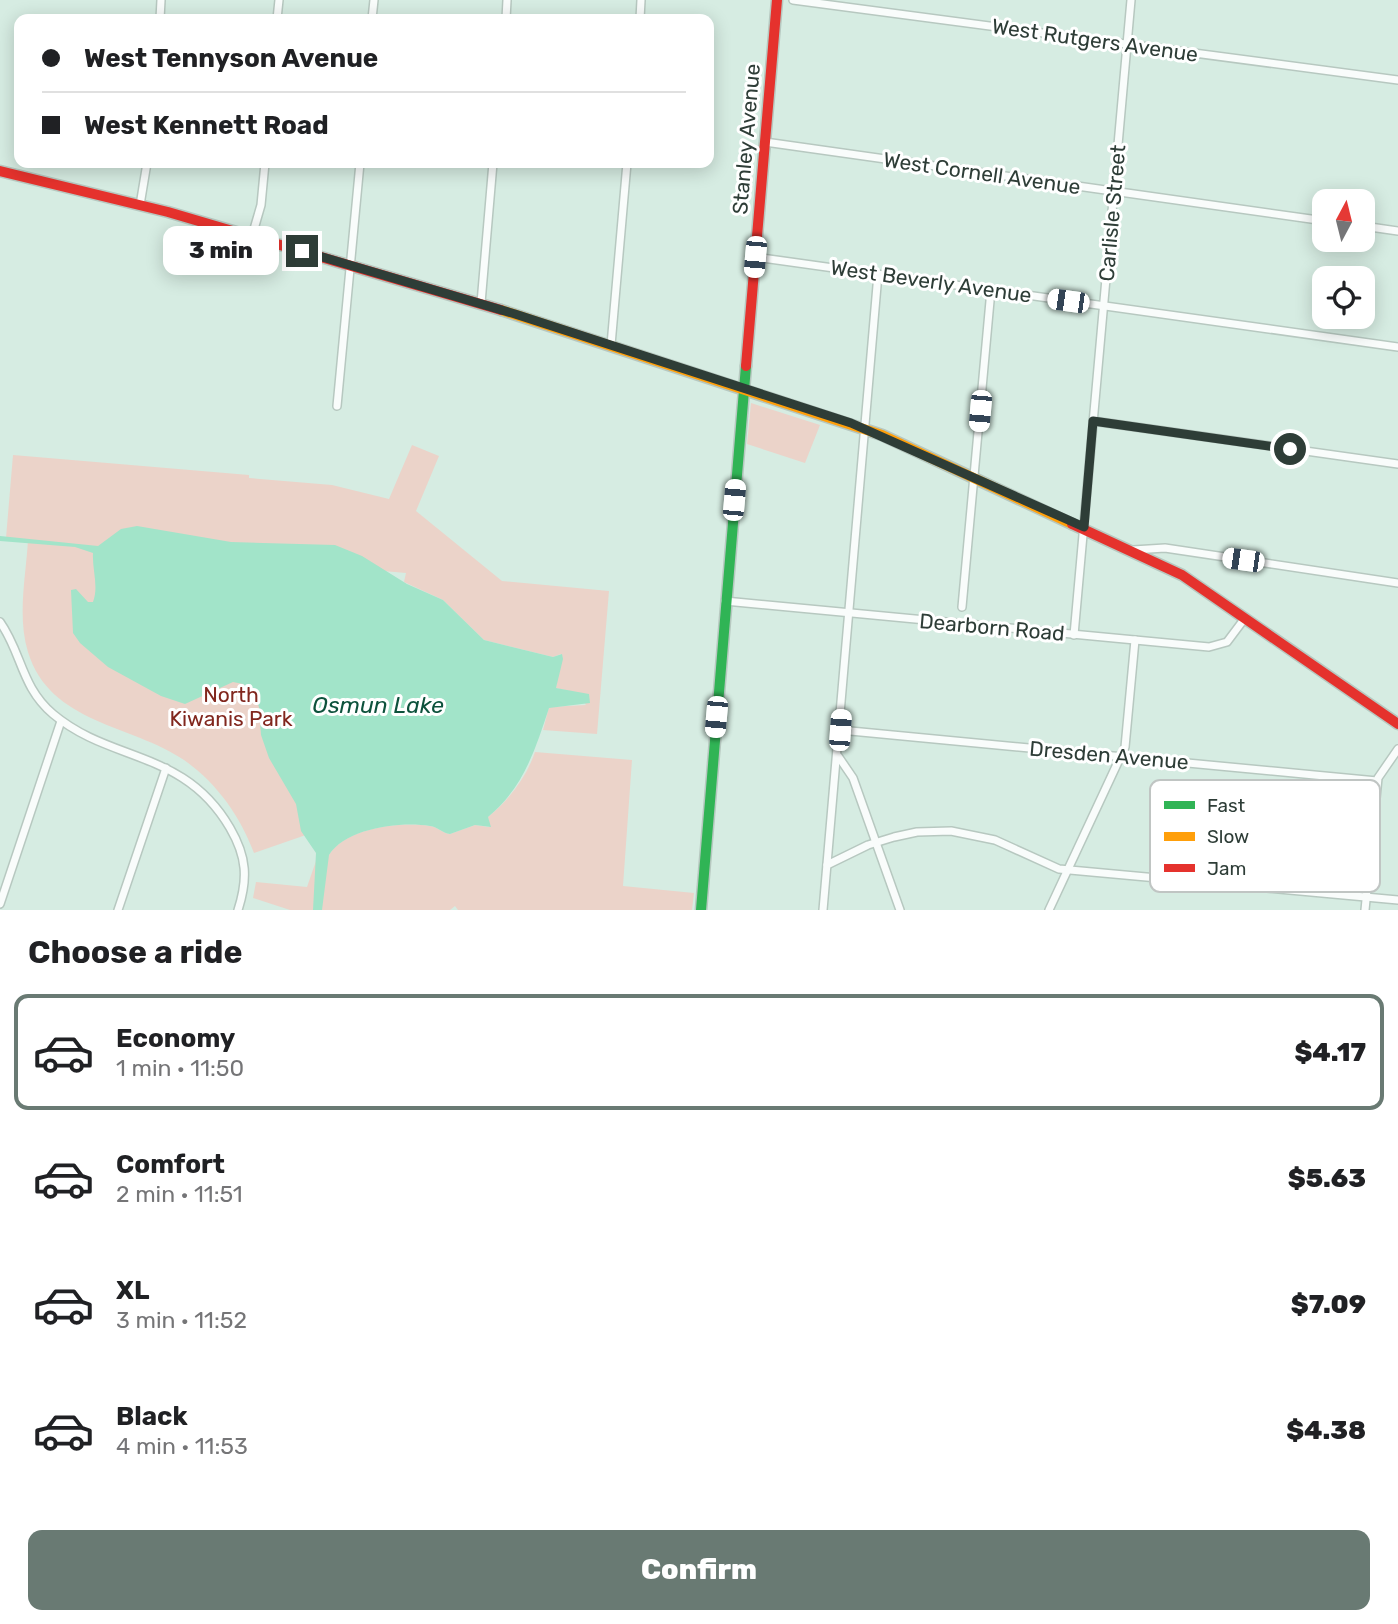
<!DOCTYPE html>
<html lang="en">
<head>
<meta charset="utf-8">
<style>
  body { margin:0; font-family:Rubik,sans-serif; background:#f6f6f6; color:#202124; height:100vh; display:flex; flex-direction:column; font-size:26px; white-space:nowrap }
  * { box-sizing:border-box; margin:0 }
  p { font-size:23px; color:#757577 }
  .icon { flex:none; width:38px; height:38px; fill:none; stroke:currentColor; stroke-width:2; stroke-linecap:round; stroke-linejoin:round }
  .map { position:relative; height:910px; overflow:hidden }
  .side { display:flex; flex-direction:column; background:#fff; flex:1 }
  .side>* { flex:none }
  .hud { position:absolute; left:14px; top:14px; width:700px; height:154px; border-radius:14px; box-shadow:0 4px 18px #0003; display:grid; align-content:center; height:154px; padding:0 28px; background:#fff }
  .needle { width:46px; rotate:7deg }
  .controls { position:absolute; left:1312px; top:189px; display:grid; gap:14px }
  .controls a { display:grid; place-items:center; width:63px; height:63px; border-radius:14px; background:#fff; box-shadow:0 4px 18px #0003; font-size:35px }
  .end { position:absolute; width:32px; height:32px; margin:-16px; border:9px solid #2e3d37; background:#fff; box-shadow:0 0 0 4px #fff }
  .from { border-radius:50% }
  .bubble { position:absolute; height:49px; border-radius:14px; background:#fff; box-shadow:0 4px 18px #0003; font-size:23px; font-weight:800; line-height:49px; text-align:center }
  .car { position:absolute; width:21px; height:42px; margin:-21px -10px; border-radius:9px; box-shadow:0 0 5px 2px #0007; background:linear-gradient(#fff 24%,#345 0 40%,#fff 0 76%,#345 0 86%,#fff 0) }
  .hud b { display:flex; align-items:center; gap:24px; height:66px; font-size:26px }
  .hud b+b { border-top:2px solid #e0e0e0 }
  .hud i { width:18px; height:18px; background:#202124 }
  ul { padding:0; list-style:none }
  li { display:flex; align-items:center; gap:21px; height:116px; margin:0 14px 10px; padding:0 14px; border:4px solid transparent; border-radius:14px }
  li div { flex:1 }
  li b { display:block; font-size:26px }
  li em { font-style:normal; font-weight:800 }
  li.active { border-color:#697a73 }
  li>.icon { width:63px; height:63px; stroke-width:1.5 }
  h2 { padding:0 28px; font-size:32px; line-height:84px }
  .button { display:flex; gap:14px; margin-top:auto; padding:14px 28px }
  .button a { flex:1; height:80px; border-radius:14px; background:#697a73; color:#fff; font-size:28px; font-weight:800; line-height:80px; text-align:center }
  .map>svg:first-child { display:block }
  .green { fill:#ebd3c9 }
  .water { fill:#a2e4c9 }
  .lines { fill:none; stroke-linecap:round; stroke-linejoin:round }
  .street-casing { stroke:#b7c8c0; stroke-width:10 }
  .fast-casing { stroke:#b7c8c0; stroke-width:13 }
  .slow-casing { stroke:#b7c8c0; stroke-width:13 }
  .jam-casing { stroke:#b7c8c0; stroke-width:13 }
  .street { stroke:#f9fcfb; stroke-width:7 }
  .fast { stroke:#30b455; stroke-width:10 }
  .slow { stroke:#ff9f0a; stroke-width:10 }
  .jam { stroke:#e5322d; stroke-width:10 }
  .route { stroke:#2e3d37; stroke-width:9 }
  .labels { text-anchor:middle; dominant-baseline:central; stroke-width:6; stroke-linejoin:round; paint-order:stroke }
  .street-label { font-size:21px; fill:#2e3d37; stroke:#fff }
  .park-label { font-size:21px; fill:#81271e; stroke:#fff }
  .water-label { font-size:23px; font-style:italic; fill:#0d523c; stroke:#fff }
  .key { fill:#fff; stroke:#c0c5c3; stroke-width:2 }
  .key-label { font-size:19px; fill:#2e3d37 }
</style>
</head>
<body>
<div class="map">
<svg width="1398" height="910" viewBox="0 0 1398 910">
  <rect width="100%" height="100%" fill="#d6ece2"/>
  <!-- green -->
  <g class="green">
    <path d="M751,403L820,425L805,463L747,444Z"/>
    <path d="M412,445L439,456L416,511L502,581L609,591L597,734L543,730L549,707L586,705L574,692L556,688L561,654L553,657L484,640L443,600L404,582L406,573L152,551L280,639L326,828L254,853C240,816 217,783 184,760C131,724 50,724 28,652C17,616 26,576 28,540L6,538L13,455L249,475V478L332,485L389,499Z"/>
    <path d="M535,752L632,760L623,886L694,893L692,910H458L455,906L450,910H290L253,898L256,882L307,887L316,861L327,859C340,828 401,821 430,826C438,827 442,833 450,834L475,825L489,827L488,817C509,800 526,778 535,752Z"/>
  </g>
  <!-- water -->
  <path class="water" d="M137,526L231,542L335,545L362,556L407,584L443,600L484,640L553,657L562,654L563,659L556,688L589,694L590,703L549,708C535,750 524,787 488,817L491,827L475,825L450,834C442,833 438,827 430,826C401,821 346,828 329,855L322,910H313L316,853L301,831L296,804L269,758L261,735L259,707L254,695L243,684L233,682L185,704L161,696L108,667L80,643L73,633L71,590L76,589L88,602H93C99,586 92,570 93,553L75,547L0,541V536L98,546L121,529Z"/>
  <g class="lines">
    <defs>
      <g id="street">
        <path d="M793,0L1398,80"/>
        <path d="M160,19L161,0"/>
        <path d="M277,19L279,0"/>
        <path d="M372,19L374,0"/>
        <path d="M506,19L507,0"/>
        <path d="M640,19L641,0"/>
        <path d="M765,142L1325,221"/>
        <path d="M140,205L147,163"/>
        <path d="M1363,226L1398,231"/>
        <path d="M252,236L261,205L265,163"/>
        <path d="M755,257L1398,347"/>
        <path d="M481,303L493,163"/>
        <path d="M611,345L627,163"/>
        <path d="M337,406L360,163"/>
        <path d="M1093,421L1398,464"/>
        <path d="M1133,550L1165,548L1398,583"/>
        <path d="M725,601L1209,647L1227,642L1245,618"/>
        <path d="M962,607L991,290"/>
        <path d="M0,622C22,653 21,687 53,714C111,763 184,749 230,828C247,857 248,879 238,910"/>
        <path d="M1074,635L1131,0"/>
        <path d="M840,730L1377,781"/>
        <path d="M838,756L853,778L900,910"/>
        <path d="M827,865L868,845L894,837L917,832L951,831L995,840L1059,869L1398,900"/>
        <path d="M0,904L61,721"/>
        <path d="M118,910L166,768"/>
        <path d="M823,910L878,274"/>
        <path d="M1049,910L1125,747L1135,640"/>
        <path d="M1365,910L1378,778L1398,749"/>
      </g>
      <path id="fast" d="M701,910L746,366"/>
      <path id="slow" d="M501,310L882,435L1072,524"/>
      <g id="jam">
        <path d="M0,171L168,212L501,310"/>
        <path d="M746,366L777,0"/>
        <path d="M1072,524L1182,575L1398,724"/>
      </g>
    </defs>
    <!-- street casing -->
    <use href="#street" class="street-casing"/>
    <!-- fast casing -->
    <use href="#fast" class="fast-casing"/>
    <!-- slow casing -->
    <use href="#slow" class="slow-casing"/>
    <!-- jam casing -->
    <use href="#jam" class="jam-casing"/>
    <!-- street -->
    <use href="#street" class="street"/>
    <!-- fast -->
    <use href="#fast" class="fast"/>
    <!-- slow -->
    <use href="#slow" class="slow"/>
    <!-- jam -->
    <use href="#jam" class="jam"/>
  </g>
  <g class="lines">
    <!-- route -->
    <path class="route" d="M302,251L515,314L851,423L1084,527L1093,421L1290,449"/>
  </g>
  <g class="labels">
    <!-- street labels -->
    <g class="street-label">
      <text transform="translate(1095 40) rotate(8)">West Rutgers Avenue</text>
      <text transform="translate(746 139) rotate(-85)">Stanley Avenue</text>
      <text transform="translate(982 173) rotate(8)">West Cornell Avenue</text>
      <text transform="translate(1112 213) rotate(-85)">Carlisle Street</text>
      <text transform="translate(931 281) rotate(8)">West Beverly Avenue</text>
      <text transform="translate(992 627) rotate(5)">Dearborn Road</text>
      <text transform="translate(1109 755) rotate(5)">Dresden Avenue</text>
    </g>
    <!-- park labels -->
    <g class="park-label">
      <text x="231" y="694">North<tspan x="231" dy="24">Kiwanis Park</tspan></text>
    </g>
    <!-- water labels -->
    <g class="water-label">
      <text x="378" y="705">Osmun Lake</text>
    </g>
  </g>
  <!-- legend -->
  <rect x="1150" y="780" width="230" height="112" rx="10" class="key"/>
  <rect x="1164" y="801" width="31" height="8" fill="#30b455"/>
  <rect x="1164" y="832" width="31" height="9" fill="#ff9f0a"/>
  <rect x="1164" y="864" width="31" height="8" fill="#e5322d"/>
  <g class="key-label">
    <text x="1207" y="812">Fast</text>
    <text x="1207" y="843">Slow</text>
    <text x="1207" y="875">Jam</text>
  </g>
</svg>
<div class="controls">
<a><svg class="needle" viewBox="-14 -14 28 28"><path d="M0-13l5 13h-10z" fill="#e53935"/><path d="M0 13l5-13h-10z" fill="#757577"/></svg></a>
<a><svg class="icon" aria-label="locate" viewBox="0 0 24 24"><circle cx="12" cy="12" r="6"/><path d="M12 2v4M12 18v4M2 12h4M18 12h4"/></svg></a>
</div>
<i class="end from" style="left:1290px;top:449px"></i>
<i class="end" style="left:302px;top:251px"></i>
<div class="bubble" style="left:163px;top:226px;width:116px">3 min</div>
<i class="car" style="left:755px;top:257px;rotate:185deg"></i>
<i class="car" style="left:1068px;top:301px;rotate:278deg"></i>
<i class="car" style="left:980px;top:411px;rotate:185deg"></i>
<i class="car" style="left:734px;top:500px;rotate:5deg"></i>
<i class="car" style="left:1243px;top:560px;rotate:278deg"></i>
<i class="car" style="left:716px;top:717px;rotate:185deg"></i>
<i class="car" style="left:840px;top:730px;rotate:4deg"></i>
<div class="hud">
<b><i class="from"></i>West Tennyson Avenue</b>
<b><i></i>West Kennett Road</b>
</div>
</div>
<section class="side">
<h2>Choose a ride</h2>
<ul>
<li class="active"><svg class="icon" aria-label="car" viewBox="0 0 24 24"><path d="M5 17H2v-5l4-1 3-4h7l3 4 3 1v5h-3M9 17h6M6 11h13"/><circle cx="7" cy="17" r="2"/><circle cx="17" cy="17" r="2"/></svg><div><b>Economy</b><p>1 min · 11:50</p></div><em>$4.17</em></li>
<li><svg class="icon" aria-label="car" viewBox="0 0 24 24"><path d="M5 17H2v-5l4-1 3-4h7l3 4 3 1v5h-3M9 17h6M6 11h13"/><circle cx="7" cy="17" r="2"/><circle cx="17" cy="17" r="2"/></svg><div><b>Comfort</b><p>2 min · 11:51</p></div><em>$5.63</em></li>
<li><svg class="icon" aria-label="car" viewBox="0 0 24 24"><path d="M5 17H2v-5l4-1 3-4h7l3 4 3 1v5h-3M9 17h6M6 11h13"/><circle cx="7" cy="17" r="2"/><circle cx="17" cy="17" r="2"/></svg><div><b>XL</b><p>3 min · 11:52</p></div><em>$7.09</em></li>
<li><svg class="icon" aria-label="car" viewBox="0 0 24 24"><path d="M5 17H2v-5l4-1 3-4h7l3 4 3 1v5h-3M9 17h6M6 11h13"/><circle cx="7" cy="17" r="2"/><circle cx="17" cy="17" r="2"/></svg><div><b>Black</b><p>4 min · 11:53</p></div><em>$4.38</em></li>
</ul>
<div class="button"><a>Confirm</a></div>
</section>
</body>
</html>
